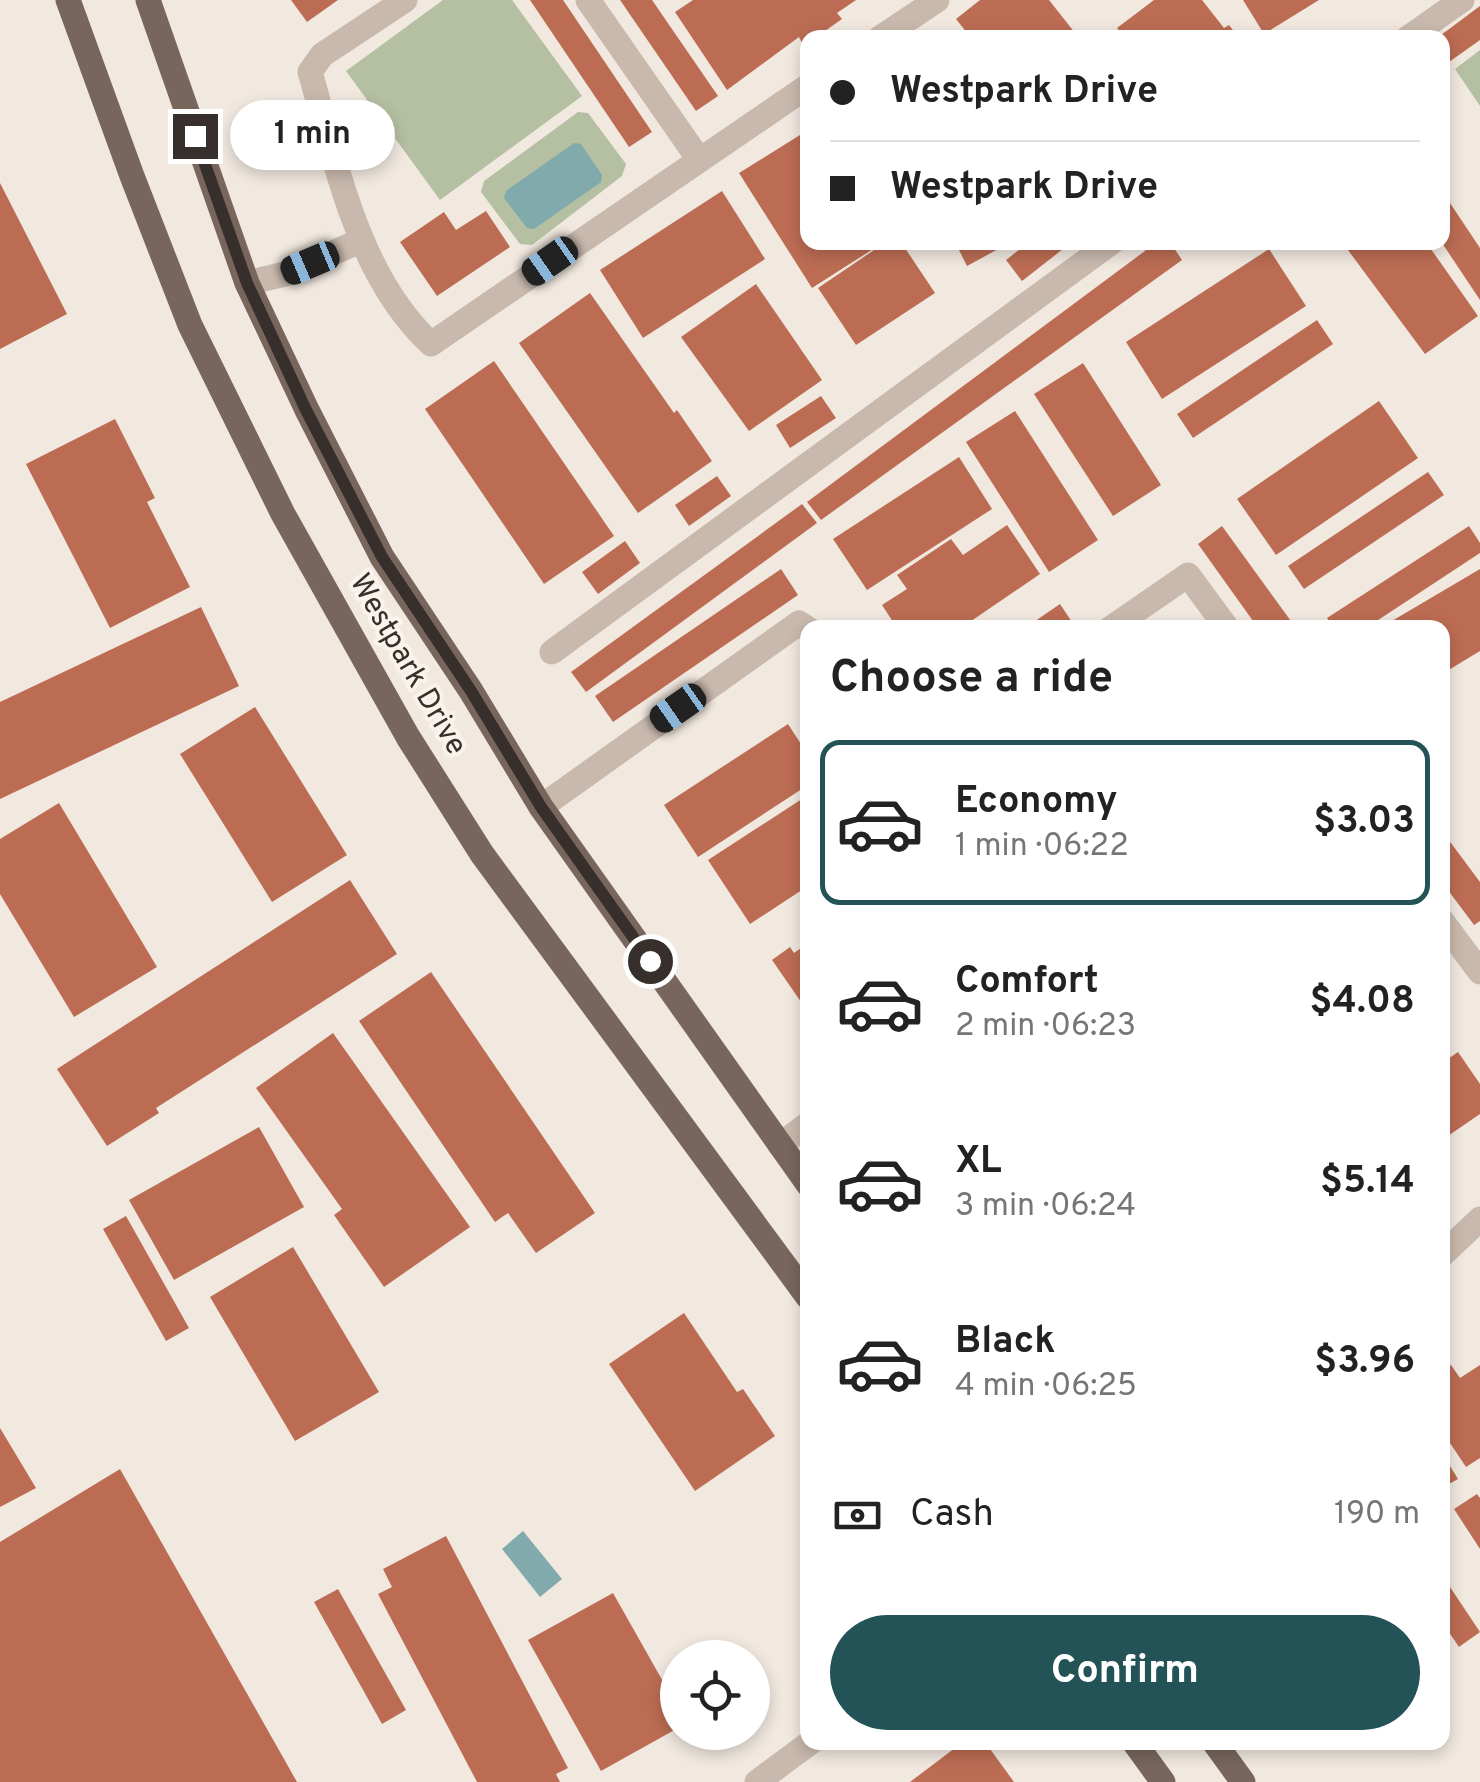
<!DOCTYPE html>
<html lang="en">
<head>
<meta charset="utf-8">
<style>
  body { margin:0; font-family:Overpass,sans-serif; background:#f2f2f2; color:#222; height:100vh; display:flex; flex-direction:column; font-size:38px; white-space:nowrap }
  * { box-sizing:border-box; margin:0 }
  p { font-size:32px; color:#767676 }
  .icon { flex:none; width:55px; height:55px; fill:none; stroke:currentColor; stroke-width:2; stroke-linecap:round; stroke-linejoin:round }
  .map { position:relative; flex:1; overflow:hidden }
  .panel { position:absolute; left:800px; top:620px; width:650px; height:1130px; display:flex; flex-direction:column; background:#fff; border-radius:20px; box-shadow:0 5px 15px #0003 }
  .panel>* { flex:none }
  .top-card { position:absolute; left:800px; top:30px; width:650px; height:220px; border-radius:20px; box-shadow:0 5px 15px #0003; display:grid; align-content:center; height:220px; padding:0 30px; background:#fff }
  .controls { position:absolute; left:660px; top:1640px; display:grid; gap:20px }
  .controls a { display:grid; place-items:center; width:110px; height:110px; border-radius:50%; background:#fff; box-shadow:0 5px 15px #0003; font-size:50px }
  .end { position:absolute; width:45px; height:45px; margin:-22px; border:12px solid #372f2b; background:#fff; box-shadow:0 0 0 5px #fff }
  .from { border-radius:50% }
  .bubble { position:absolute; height:70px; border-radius:35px; background:#fff; box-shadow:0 5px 15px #0003; font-size:32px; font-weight:700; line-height:70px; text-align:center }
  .car { position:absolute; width:30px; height:60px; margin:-30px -15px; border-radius:12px; box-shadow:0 0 8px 2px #0007; background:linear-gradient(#222 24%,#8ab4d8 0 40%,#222 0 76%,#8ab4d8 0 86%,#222 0) }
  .top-card b { display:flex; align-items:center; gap:35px; height:95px; font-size:38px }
  .top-card b+b { border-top:2px solid #e0e0e0 }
  .top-card i { width:25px; height:25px; background:#222 }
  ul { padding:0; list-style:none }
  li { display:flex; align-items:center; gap:30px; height:165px; margin:0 20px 15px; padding:0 10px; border:5px solid transparent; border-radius:20px }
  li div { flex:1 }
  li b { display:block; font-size:38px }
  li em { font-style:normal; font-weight:700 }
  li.active { border-color:#235356 }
  li>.icon { width:90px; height:90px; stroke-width:1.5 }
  h2 { padding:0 30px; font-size:45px; line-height:120px }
  .pay { display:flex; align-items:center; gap:25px; height:110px; padding:0 30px; font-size:38px }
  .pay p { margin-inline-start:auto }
  .primary-button { display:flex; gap:20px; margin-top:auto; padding:20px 30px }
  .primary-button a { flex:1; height:115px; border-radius:60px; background:#235356; color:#fff; font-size:40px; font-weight:700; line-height:115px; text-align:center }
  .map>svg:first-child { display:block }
  .green { fill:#b5bfa1 }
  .water { fill:#81aaac }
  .building { fill:#bc6c53 }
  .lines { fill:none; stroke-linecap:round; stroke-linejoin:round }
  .minor { stroke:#c9b9ad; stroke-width:25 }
  .major { stroke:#78665d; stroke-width:25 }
  .route { stroke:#372f2b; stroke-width:12 }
  .labels { text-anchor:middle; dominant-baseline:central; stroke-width:8; stroke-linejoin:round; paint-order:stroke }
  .street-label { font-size:30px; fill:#372f2b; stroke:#f9f3ec }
</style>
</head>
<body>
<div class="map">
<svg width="1480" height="1782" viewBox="0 0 1480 1782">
  <rect width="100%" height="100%" fill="#f1e9e0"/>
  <!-- green -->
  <g class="green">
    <path d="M443,0H512L582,96L440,200L346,71Z"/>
    <path d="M1480,50V106L1455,69Z"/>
    <path d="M578,112L588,113L626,164L622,176L532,245L520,244L481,192L484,181Z"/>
  </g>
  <!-- water -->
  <g class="water">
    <path d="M574,143L581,144L602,175L601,182L534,229L527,228L504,198L506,191Z"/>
    <path d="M523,1531L562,1579L540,1597L502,1549Z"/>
  </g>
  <!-- building -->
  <g class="building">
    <path d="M291,0H338L307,22Z"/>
    <path d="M530,0H563L652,132L629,147Z"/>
    <path d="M620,0H652L718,96L696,111Z"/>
    <path d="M693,0H856L837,13L842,19L815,38H808L803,45L799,37L727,90L675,12Z"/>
    <path d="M980,0H1049L1079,38H971L956,19Z"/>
    <path d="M1154,0H1202L1224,28L1229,25L1239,38H1124L1117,28Z"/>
    <path d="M1243,0H1319L1264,34Z"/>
    <path d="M1480,6V40L1442,67V38H1437Z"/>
    <path d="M808,130V242H884L812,288L739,173Z"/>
    <path d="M0,183L67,314L0,349Z"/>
    <path d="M722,191L765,259L643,338L600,270Z"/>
    <path d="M1442,191L1480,248V300L1442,243Z"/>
    <path d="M486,211L510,247L437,296L400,242L444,212L456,230Z"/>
    <path d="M886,242H901L935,293L856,345L818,288Z"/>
    <path d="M955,242H1011L967,266Z"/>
    <path d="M1029,242H1058L1063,249L1022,281L1006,260Z"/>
    <path d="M1157,242H1170L1182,260L821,520L807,502Z"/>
    <path d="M1342,242H1426L1478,316L1425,354Z"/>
    <path d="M1269,249L1306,306L1162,399L1126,342Z"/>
    <path d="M756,284L822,380L749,431L681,337Z"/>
    <path d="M590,293L674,413L677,410L712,461L638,513L519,343Z"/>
    <path d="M1317,320L1333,344L1193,438L1177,414Z"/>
    <path d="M494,361L614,536L544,584L425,409Z"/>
    <path d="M1083,363L1161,485L1113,516L1034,394Z"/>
    <path d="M821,396L836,418L790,448L776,425Z"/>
    <path d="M1379,401L1418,458L1276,555L1237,499Z"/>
    <path d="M1015,411L1098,540L1049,572L966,442Z"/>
    <path d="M115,419L155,498L147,502L190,587L110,628L26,464Z"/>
    <path d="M959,457L992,509L867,590L833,539Z"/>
    <path d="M1428,472L1444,495L1304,589L1288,566Z"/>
    <path d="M717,476L731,496L689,526L675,505Z"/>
    <path d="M802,504L817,523L586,692L571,672Z"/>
    <path d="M1007,525L1040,574L961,628H897L882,605L907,589L897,575L951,539L963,555Z"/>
    <path d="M1222,526L1296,628H1258L1198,544Z"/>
    <path d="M1469,526L1480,543V553L1366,628H1334L1327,618Z"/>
    <path d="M625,541L640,563L598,594L582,572Z"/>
    <path d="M781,569L798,595L613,722L595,696Z"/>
    <path d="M1480,569V651L1442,674V628H1380Z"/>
    <path d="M1060,604L1076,628H1025Z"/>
    <path d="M201,607L239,686L0,799V702Z"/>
    <path d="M255,707L347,855L272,902L180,754Z"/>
    <path d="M788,724L808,755V785L698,857L664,805Z"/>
    <path d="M808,795V886L750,924L708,860Z"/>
    <path d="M59,803L157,967L74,1017L0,894V839Z"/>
    <path d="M1442,831L1480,882V921L1474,925L1442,882Z"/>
    <path d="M350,880L397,954L156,1108L159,1113L107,1146L57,1069Z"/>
    <path d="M808,943V1012L772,960L790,947L794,953Z"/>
    <path d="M431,972L595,1213L536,1253L508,1213L495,1222L359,1021Z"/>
    <path d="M333,1033L470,1227L384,1287L334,1215L342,1209L256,1088Z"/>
    <path d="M1458,1052L1480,1084V1114L1442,1140V1063Z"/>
    <path d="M259,1127L304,1207L174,1280L129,1200Z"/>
    <path d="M126,1216L189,1328L166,1341L103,1229Z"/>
    <path d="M293,1247L379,1392L295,1441L210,1297Z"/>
    <path d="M684,1313L737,1392L743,1389L775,1436L695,1491L609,1364Z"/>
    <path d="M1451,1365L1460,1378L1480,1365V1458L1466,1467L1442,1431V1371Z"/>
    <path d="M0,1428L36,1488L0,1507Z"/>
    <path d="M1442,1453L1458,1479L1442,1488Z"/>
    <path d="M120,1469L297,1782H0V1542Z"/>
    <path d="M1477,1494L1480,1498V1549L1454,1509Z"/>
    <path d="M446,1536L568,1768L556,1774L560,1782H477L378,1594L392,1587L383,1569Z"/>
    <path d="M1442,1575L1480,1632L1459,1647L1442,1622Z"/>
    <path d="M338,1589L406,1710L382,1724L314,1602Z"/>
    <path d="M613,1593L678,1708V1728L601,1771L528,1640Z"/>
    <path d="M963,1742H985L1014,1782H910Z"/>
  </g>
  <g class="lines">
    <!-- minor -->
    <g class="minor">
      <path d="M405,0L322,55L310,72C337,165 357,275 431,344L808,86"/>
      <path d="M588,0L698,158"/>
      <path d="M880,38L937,0"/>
      <path d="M1408,38L1462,0"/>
      <path d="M247,283L285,274L360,241"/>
      <path d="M1111,628L1188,575L1227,628"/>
      <path d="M552,652L1112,242"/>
      <path d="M541,807L799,623L808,629"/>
      <path d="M1442,921L1480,972"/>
      <path d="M780,1145L808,1124"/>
      <path d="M1442,1255L1480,1219"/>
      <path d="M757,1782L811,1742"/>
    </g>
    <!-- major -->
    <g class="major">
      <path d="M68,0L132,176L190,325L283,514L408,737L482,854L808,1297"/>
      <path d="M148,0L247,283L307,410L382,557L471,691L541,807L808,1184"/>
      <path d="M1134,1742L1163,1782"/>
      <path d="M1214,1742L1243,1782"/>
    </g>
  </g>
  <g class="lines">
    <!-- route -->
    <path class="route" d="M195,136L247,283L306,410L382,557L471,691L541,807L650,961"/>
  </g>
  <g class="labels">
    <!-- street labels -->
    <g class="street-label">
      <text transform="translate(407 665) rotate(60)">Westpark Drive</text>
    </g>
  </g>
</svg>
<div class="controls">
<a><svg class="icon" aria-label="locate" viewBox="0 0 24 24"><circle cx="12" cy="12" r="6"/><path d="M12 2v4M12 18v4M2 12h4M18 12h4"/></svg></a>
</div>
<i class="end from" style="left:650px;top:961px"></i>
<i class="end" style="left:195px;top:136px"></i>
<div class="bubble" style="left:230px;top:100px;width:165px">1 min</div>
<i class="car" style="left:550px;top:261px;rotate:235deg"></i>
<i class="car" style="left:310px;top:263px;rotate:247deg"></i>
<i class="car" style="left:678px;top:708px;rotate:235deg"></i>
<div class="top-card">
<b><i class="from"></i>Westpark Drive</b>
<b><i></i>Westpark Drive</b>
</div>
<section class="panel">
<h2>Choose a ride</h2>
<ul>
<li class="active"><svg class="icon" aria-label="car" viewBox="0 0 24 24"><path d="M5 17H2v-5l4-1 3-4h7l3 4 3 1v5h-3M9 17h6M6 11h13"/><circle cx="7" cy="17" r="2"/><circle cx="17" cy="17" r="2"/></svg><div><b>Economy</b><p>1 min · 06:22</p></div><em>$3.03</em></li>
<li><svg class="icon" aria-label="car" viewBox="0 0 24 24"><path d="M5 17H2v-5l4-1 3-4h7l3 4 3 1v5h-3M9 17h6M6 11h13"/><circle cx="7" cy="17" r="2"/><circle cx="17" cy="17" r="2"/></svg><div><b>Comfort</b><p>2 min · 06:23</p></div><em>$4.08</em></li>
<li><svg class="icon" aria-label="car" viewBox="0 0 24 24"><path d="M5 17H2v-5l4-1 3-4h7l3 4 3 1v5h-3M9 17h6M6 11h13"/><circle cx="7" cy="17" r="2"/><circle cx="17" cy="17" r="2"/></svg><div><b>XL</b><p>3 min · 06:24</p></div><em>$5.14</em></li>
<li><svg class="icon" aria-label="car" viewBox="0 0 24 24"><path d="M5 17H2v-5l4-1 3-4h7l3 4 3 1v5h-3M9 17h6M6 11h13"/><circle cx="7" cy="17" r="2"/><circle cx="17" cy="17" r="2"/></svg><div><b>Black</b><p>4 min · 06:25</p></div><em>$3.96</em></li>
</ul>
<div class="pay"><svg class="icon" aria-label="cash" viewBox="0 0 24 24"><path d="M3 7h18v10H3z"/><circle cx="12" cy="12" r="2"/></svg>Cash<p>190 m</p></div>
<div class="primary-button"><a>Confirm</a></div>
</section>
</div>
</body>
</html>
